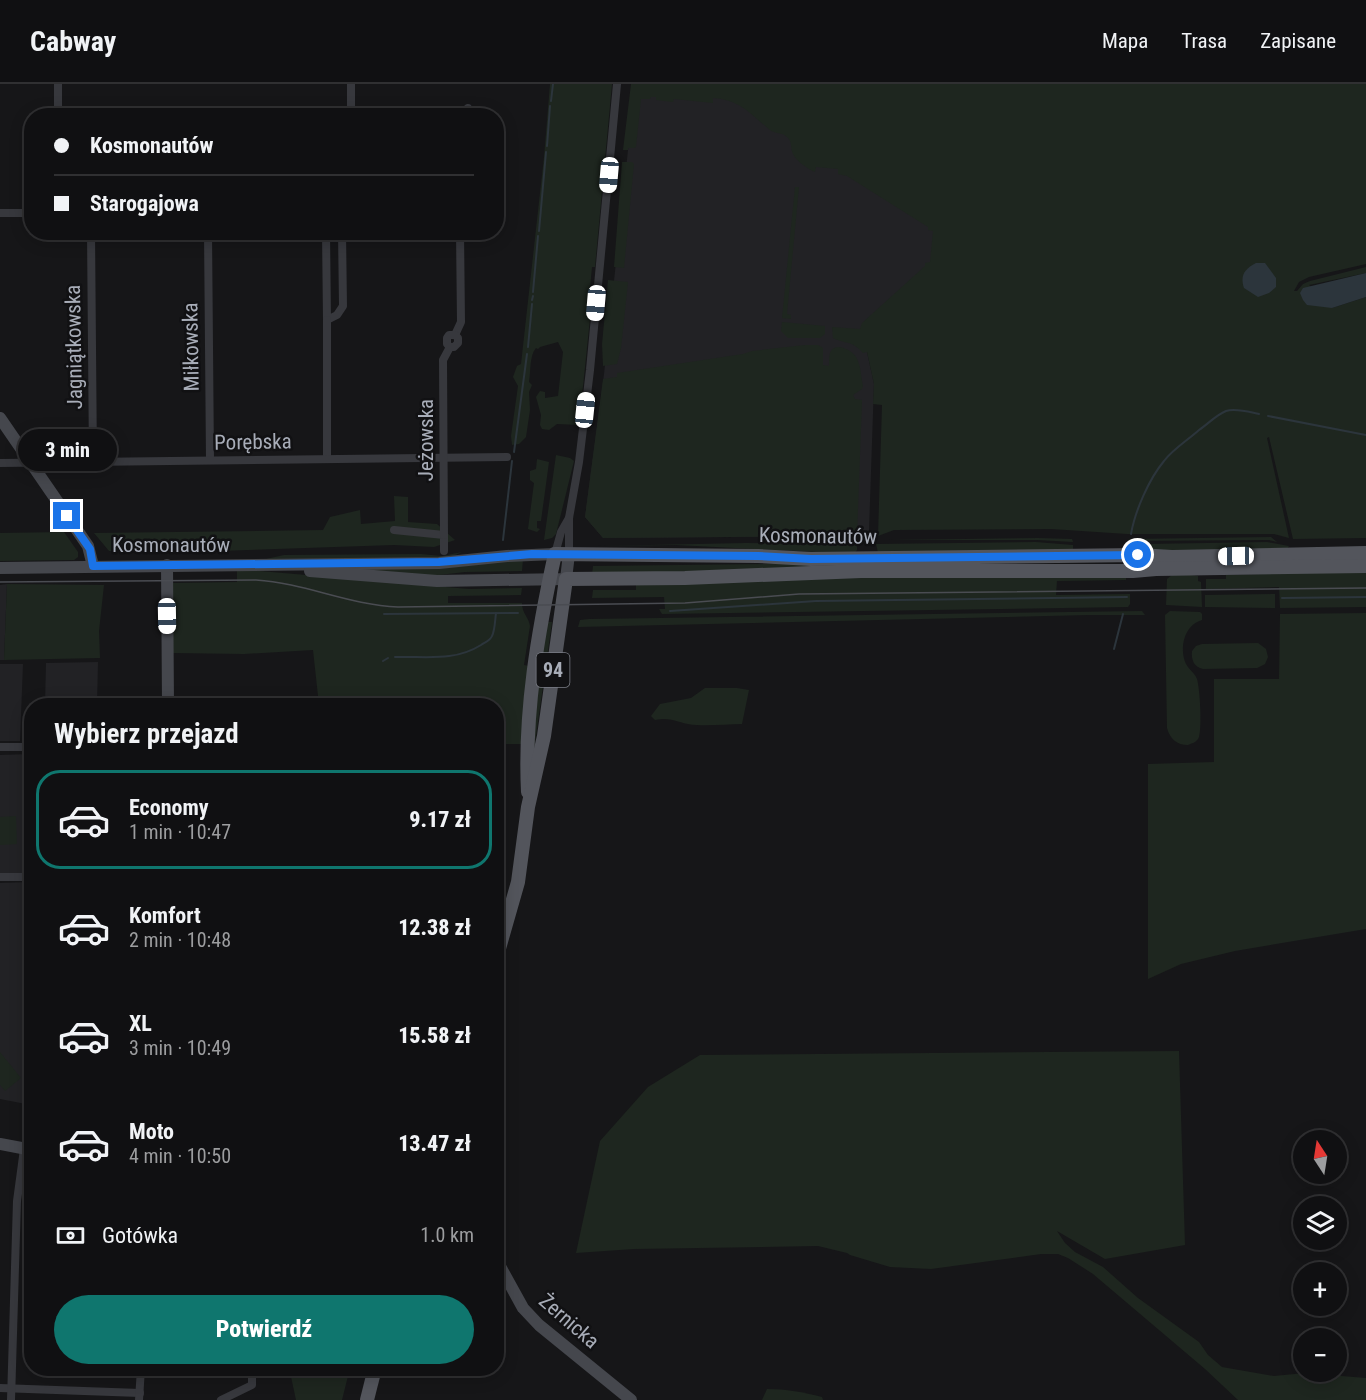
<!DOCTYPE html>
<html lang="pl">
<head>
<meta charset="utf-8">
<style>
  body { margin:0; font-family:"Roboto Condensed",sans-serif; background:#1e1e20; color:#f1f3f6; height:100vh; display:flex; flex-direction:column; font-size:22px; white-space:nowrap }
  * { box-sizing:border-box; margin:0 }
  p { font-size:20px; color:#9c9d9f }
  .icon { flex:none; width:33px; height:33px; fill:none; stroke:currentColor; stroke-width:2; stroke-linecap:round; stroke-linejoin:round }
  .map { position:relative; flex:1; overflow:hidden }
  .details { position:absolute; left:24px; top:614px; width:480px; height:678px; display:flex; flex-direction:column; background:#101012; border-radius:24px; box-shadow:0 3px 15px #0003,0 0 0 2px #303032 }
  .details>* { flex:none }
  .top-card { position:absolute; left:24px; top:24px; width:480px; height:132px; border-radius:24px; box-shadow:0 3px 15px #0003,0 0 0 2px #303032; display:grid; align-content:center; height:132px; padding:0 30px; background:#101012 }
  .needle { width:39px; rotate:348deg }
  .tools { position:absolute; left:1293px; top:1046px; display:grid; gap:12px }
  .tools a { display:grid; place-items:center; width:54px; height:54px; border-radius:50%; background:#101012; box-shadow:0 3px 15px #0003,0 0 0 2px #303032; font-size:30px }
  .end { position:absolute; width:27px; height:27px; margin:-14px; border:8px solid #1a73e8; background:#fff; box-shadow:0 0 0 3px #fff }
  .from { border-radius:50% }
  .bubble { position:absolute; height:42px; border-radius:21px; background:#101012; box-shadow:0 3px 15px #0003,0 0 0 2px #303032; font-size:20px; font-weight:800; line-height:42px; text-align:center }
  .car { position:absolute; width:18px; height:36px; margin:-18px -9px; border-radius:8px; box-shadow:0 0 4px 2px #0007; background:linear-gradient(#fff 24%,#345 0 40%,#fff 0 76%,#345 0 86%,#fff 0) }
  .top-card b { display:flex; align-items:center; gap:21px; height:57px; font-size:22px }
  .top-card b+b { border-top:2px solid #303032 }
  .top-card i { width:15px; height:15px; background:#f1f3f6 }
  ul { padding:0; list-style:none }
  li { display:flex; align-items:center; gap:18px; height:99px; margin:0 12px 9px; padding:0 18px; border:3px solid transparent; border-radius:24px }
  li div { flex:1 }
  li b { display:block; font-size:22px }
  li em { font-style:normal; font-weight:800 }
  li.active { border-color:#0f766e }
  li>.icon { width:54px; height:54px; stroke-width:1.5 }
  h2 { padding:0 30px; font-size:27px; line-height:72px }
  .pay { display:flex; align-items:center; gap:15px; height:66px; padding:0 30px; font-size:22px }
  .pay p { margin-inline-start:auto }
  .button { display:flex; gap:12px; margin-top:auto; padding:12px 30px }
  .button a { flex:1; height:69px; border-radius:36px; background:#0f766e; color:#fff; font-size:24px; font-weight:800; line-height:69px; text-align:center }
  header { display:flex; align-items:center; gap:36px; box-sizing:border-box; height:84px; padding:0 30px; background:#101012; border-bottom:2px solid #303032 }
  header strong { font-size:28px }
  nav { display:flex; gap:33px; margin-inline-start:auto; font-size:21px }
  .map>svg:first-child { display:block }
  .built { fill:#222225 }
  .green { fill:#1e261f }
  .water { fill:#2c353c }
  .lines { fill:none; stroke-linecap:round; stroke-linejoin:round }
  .stream { stroke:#2c353c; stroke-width:2 }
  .street { stroke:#37383d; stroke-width:8 }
  .secondary { stroke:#45474d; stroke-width:12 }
  .primary { stroke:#53555c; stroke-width:14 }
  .tram { stroke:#4a4c52; stroke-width:1.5 }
  .route { stroke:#1a73e8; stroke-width:8 }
  .labels { text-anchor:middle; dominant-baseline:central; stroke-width:5; stroke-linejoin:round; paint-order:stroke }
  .shield { fill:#111113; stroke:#7b7e86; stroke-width:1.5 }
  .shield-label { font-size:20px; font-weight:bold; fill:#a8adb8 }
  .street-label { font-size:21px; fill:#a8adb8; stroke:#111113 }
</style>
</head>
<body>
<header>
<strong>Cabway</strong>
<nav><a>Mapa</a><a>Trasa</a><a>Zapisane</a></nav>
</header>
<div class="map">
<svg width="1366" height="1316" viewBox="0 0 1366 1316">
  <rect width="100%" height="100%" fill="#161618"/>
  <!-- built -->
  <g class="built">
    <path d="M634,10L729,13L955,157L862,245L874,300L869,447L858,446L857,452L603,454L585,433L604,290Z"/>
    <path d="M7,500L4,576H0V501Z"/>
    <path d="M98,578L97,621H45L46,579Z"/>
    <path d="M0,580H23L20,657H0Z"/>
    <path d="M31,670V789H0V671Z"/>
    <path d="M31,798V1021L0,1015V799Z"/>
  </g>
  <!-- green -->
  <g class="green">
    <path d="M550,0H612L595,183H592L588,225H591L579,341L557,340L549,346L542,345L540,341L541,331L536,313L540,307L545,308V314L558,312L563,268L558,258L540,263L538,265L536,264C529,272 531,288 529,298L532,301L529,308L530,326L526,353L519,360L512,361L511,352L518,302L513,293L517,282L521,280L544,73Z"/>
    <path d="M631,0H1366V180L1309,193L1299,198L1294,207H1297L1303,200L1310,197L1366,183V189L1309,201L1332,224L1366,213V454L1293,455L1269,353L1267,354L1289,454L1274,450H1127L1051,445L894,446L878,452L882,321L873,320L874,300L867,268L863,269C850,255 847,261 833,254L832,243L860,245L862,239L925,182V179L930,178L933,147L928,146V143L847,92L838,90V85L816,83L815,88C808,85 796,77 793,70C790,64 793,58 787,53C782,48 775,50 770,46C750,30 741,16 713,14V19L674,15L673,18L656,16V13H651L650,15H641L636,63L634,64H628V66H623Z"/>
    <path d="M622,78H632L634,80L624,184L614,183Z"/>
    <path d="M795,103H799L787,230L791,231V235L782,234Z"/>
    <path d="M608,196L628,198L621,264L617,280L603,282L602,260Z"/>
    <path d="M782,238L825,242V250L820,254H788L781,247Z"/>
    <path d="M805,261H818L823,264V281L829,282C829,277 829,270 831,267C836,258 852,266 856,273C861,281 861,293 863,302L862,305L853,311L855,315L862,316V318L857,452L603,454L585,433L603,295L617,293V289L743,270L752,267Z"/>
    <path d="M556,371L570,374L574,377L556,450L552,454L544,456Z"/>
    <path d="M537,375L549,378L541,437H537V444L540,445L537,448L528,445L534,399L530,396V387L536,385Z"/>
    <path d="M394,412L408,413V438L437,440L455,456L434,463L394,461L157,469L109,467L94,449L323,446L330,433L360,426L361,440L395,437Z"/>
    <path d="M64,448L78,468V473L74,476L0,477V449Z"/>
    <path d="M1271,453L1277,458L1269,456L1129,457V455Z"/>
    <path d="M1038,454L1072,455L1073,458L1037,456H888Z"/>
    <path d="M1036,458L1073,461V467L878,469L876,460Z"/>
    <path d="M1267,458L1289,462L1287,465L1140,467V462L1145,460Z"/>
    <path d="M746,459L857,461V466L854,470L676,461L598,462Z"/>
    <path d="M462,468L451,473L266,475L284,471L421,470L442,472Z"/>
    <path d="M523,475L522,487L465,488L431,492L330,484Z"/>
    <path d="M851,479L854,482L592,491L593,482Z"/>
    <path d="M237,485L469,505L522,504L521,511L448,512V519H522C522,530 529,533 530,542L524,581L529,582L523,660H497L496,621H319L313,566L244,570L172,569L173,499L237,498Z"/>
    <path d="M1366,487V523L1280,524L1279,503L1206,505V495H1226V491Z"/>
    <path d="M1039,490L1074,494L1126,493V496L1057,497L1056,511L1130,510V520L1128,523L662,530L659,525H665L664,513L592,514L593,506H636V501L642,500L762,494Z"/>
    <path d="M1185,490L1198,492V497L1201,498L1202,523L1166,521L1167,495L1172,491Z"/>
    <path d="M7,500L104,501L99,547L100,574L4,576Z"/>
    <path d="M1275,510V524L1205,523V511Z"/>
    <path d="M1142,527L1145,531H1089L578,543L580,536L589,535Z"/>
    <path d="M1170,527L1200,528L1202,530V536C1184,541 1179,564 1186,580C1189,586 1195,589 1197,595C1200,605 1202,643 1199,653C1197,658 1193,659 1188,661C1177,661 1170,655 1167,644L1165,531Z"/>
    <path d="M1366,529V845L1235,867L1181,880L1148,895V680L1214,678V595H1279L1280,530Z"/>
    <path d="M546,538H552L532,680L535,622Z"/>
    <path d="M1258,559L1266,565L1268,573L1265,580L1257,584L1203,585C1194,583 1191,576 1192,567L1196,562L1202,560Z"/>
    <path d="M705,604H737L749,606L742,640C725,640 705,643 688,640C674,637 670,633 655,636L651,632L660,620L691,614Z"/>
    <path d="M16,732L17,760L0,761V733Z"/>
    <path d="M1179,967L1185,1161L1105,1175L1057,1147L1065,1159L1075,1168L1103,1183L1138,1214L1199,1258L1208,1271L1222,1283L1274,1292L1305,1289L1366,1294V1316H1238L1205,1285L1093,1190L1068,1174L1058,1170H1041L931,1185L890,1183L850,1171L847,1169L818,1162L634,1165L576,1169L600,1057L648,1003L700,971Z"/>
    <path d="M0,968L21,994L5,1007L0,1001Z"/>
    <path d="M310,1284H350L342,1316H296L290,1288L308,1289Z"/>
    <path d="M767,1305C786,1305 803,1308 822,1313L823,1316H762Z"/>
  </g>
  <!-- water -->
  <g class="water">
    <path d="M1256,179H1265L1276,194V203L1269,209L1258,213L1244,204C1240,192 1244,185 1256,179Z"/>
    <path d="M1366,189V213L1332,224L1307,221L1303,216L1300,209L1303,204Z"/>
  </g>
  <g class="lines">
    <!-- stream -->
    <g class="stream">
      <path d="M551,17L553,0"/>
      <path d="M547,62L550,22"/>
      <path d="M539,147L546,68"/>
      <path d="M533,208L538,152"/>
      <path d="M532,216L533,212"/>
      <path d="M528,263L532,220"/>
      <path d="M1268,332L1366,351"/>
      <path d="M514,368L527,270"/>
      <path d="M1131,450C1135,427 1149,395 1164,377C1173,365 1188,356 1199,346C1208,340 1216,331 1226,327C1236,324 1249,328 1259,330"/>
      <path d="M503,456L512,377"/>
      <path d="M1282,514L1366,513"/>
      <path d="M670,527L816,517L1127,513"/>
      <path d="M384,530L518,529"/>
      <path d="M1114,565L1123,530"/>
      <path d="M395,573C425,572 454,578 481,561C485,558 490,557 492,552C495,546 495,536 496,529"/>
      <path d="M383,577L388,574"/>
    </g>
    <!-- street -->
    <g class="street">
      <path d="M58,0V32"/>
      <path d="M351,0V32"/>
      <path d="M468,24L470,32"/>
      <path d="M0,129H32"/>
      <path d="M91,148L93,378"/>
      <path d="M208,148L210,376"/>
      <path d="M326,148L327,236L337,231L343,222L342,148"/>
      <path d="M327,236V375"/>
      <path d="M455,251L461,238L460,148"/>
      <path d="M0,379L507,373"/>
      <path d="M394,446L444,451V467"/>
      <path d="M444,451L443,276L450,263H454L458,259V254L455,251H449L447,254V260L450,263"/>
      <path d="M555,470L561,448L569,434"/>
      <path d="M569,470V434L579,378L590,286L617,0"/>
      <path d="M0,663H32"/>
      <path d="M0,793H32"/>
      <path d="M0,1304L140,1309"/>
      <path d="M11,1316L17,1117L24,1065"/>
      <path d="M139,1316L141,1284"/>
      <path d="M221,1316L252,1301V1284"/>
    </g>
    <!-- secondary -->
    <g class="secondary">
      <path d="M0,334L88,462L93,482"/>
      <path d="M167,481L168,621"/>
      <path d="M0,484L439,479L507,472L555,470"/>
      <path d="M310,487L437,497L566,495L569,470"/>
      <path d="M0,1060L32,1066"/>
      <path d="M496,1175L523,1224L539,1241L631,1316"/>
    </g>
    <!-- primary -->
    <g class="primary">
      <path d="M528,708C524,629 538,547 555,470L758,472L811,475L1138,471L1172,473L1366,469"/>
      <path d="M496,875L518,798L528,723L544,652L566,495L685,494L861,487H1133L1156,485L1366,482"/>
      <path d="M367,1316L375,1284"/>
    </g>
    <!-- tram -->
    <path class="tram" d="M0,498L256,496C305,499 349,521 398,523L685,519L799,510L1366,504"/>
  </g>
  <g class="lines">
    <!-- route -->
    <path class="route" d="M67,432L90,465L93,482L439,478L532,470L758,472L811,475L1138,471"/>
  </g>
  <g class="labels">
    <!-- shield labels -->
    <rect class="shield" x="536.5" y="569" width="33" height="34" rx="4.5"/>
    <g class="shield-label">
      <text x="553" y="586">94</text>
    </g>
    <!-- street labels -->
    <g class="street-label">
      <text transform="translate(74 263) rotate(-91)">Jagniątkowska</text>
      <text transform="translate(191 263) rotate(-91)">Miłkowska</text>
      <text transform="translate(426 356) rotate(-90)">Jeżowska</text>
      <text transform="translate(253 358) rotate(-1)">Porębska</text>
      <text transform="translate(818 452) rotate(1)">Kosmonautów</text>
      <text x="171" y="461">Kosmonautów</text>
      <text transform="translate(569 1237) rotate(41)">Żernicka</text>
    </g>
  </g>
</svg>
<div class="tools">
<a><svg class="needle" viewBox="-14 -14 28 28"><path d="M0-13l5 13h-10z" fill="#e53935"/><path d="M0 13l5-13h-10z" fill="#9c9d9f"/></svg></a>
<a><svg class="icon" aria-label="layers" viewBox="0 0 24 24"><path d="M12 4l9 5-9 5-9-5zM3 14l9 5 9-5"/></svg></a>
<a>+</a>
<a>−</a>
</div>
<i class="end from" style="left:1138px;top:471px"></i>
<i class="end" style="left:67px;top:432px"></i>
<div class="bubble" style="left:18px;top:345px;width:99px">3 min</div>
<i class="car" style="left:609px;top:91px;rotate:185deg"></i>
<i class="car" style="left:596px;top:219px;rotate:185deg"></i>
<i class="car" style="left:585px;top:326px;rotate:6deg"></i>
<i class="car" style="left:1236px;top:472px;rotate:269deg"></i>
<i class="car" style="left:167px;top:532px;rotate:179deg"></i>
<div class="top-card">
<b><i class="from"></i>Kosmonautów</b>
<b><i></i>Starogajowa</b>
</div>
<section class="details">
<h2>Wybierz przejazd</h2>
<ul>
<li class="active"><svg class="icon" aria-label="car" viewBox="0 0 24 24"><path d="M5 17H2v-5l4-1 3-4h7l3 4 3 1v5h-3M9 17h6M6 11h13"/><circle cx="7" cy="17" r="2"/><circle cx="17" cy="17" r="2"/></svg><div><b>Economy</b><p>1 min · 10:47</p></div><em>9.17 zł</em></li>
<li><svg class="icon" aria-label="car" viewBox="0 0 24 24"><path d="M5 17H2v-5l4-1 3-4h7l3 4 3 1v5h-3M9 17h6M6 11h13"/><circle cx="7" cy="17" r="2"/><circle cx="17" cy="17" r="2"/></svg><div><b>Komfort</b><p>2 min · 10:48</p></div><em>12.38 zł</em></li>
<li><svg class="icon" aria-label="car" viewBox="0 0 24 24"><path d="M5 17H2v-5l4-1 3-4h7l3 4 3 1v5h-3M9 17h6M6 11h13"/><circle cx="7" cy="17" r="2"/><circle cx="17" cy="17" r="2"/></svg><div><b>XL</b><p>3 min · 10:49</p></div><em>15.58 zł</em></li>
<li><svg class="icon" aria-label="car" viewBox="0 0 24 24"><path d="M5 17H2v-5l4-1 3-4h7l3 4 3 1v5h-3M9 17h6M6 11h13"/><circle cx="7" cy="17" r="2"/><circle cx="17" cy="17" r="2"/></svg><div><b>Moto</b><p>4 min · 10:50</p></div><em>13.47 zł</em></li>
</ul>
<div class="pay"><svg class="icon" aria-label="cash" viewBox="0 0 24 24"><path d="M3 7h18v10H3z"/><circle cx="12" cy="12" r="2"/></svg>Gotówka<p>1.0 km</p></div>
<div class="button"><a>Potwierdź</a></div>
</section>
</div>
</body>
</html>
